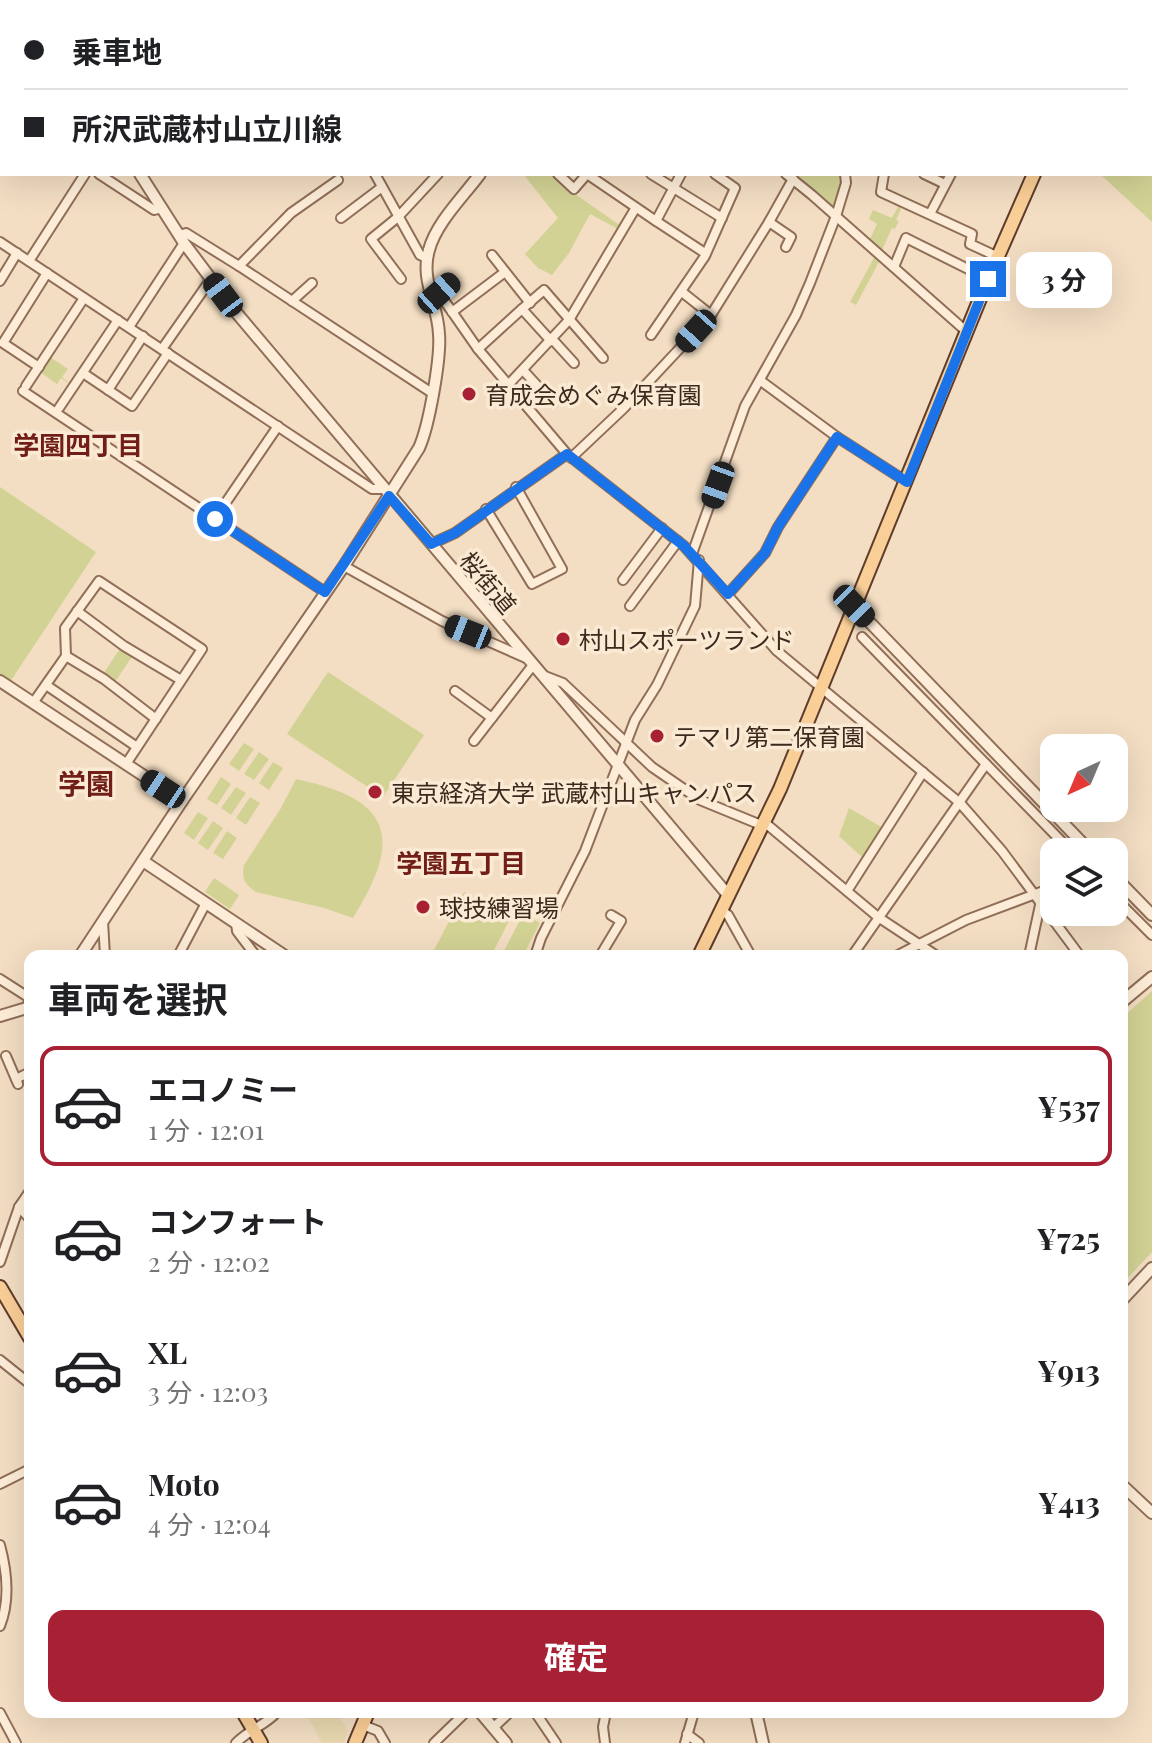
<!DOCTYPE html>
<html lang="ja">
<head>
<meta charset="utf-8">
<style>
  body { margin:0; font-family:"Playfair Display","Noto Sans JP",serif; background:#f6f6f6; color:#202124; height:100vh; display:flex; flex-direction:column; font-size:30px; white-space:nowrap }
  * { box-sizing:border-box; margin:0 }
  p { font-size:26px; color:#757577 }
  .icon { flex:none; width:44px; height:44px; fill:none; stroke:currentColor; stroke-width:2; stroke-linecap:round; stroke-linejoin:round }
  .map { position:relative; flex:1; overflow:hidden }
  .side { position:absolute; left:24px; top:950px; width:1104px; height:768px; display:flex; flex-direction:column; background:#fff; border-radius:16px; box-shadow:0 8px 32px #0002 }
  .side>* { flex:none }
  .guide { position:absolute; left:0px; top:0px; width:1152px; height:176px; box-shadow:0 8px 32px #0002; display:grid; align-content:center; height:176px; padding:0 24px; background:#fff }
  .needle { width:52px; rotate:224deg }
  .fabs { position:absolute; left:1040px; top:734px; display:grid; gap:16px }
  .fabs a { display:grid; place-items:center; width:88px; height:88px; border-radius:16px; background:#fff; box-shadow:0 8px 32px #0002; font-size:40px }
  .end { position:absolute; width:36px; height:36px; margin:-18px; border:10px solid #1a73e8; background:#fff; box-shadow:0 0 0 4px #fff }
  .from { border-radius:50% }
  .bubble { position:absolute; height:56px; border-radius:16px; background:#fff; box-shadow:0 8px 32px #0002; font-size:26px; font-weight:700; line-height:56px; text-align:center }
  .car { position:absolute; width:24px; height:48px; margin:-24px -12px; border-radius:10px; box-shadow:0 0 6px 2px #0007; background:linear-gradient(#222 24%,#8ab4d8 0 40%,#222 0 76%,#8ab4d8 0 86%,#222 0) }
  .guide b { display:flex; align-items:center; gap:28px; height:76px; font-size:30px }
  .guide b+b { border-top:2px solid #e0e0e0 }
  .guide i { width:20px; height:20px; background:#202124 }
  ul { padding:0; list-style:none }
  li { display:flex; align-items:center; gap:24px; height:120px; margin:0 16px 12px; padding:0 8px; border:4px solid transparent; border-radius:16px }
  li div { flex:1 }
  li b { display:block; font-size:30px }
  li em { font-style:normal; font-weight:700 }
  li.selected { border-color:#a72033 }
  li>.icon { width:72px; height:72px; stroke-width:1.5 }
  h2 { padding:0 24px; font-size:36px; line-height:96px }
  .action { display:flex; gap:16px; margin-top:auto; padding:16px 24px }
  .action a { flex:1; height:92px; border-radius:16px; background:#a72033; color:#fff; font-size:32px; font-weight:700; line-height:92px; text-align:center }
  .map>svg:first-child { display:block }
  .farmland { fill:#ead9b0 }
  .green { fill:#d3d295 }
  .lines { fill:none; stroke-linecap:round; stroke-linejoin:round }
  .minor-casing { stroke:#906e57; stroke-width:12 }
  .tertiary-casing { stroke:#906e57; stroke-width:14 }
  .primary-casing { stroke:#5e3c2c; stroke-width:16 }
  .minor { stroke:#fdedd8; stroke-width:8 }
  .tertiary { stroke:#fdedd8; stroke-width:10 }
  .primary { stroke:#face97; stroke-width:12 }
  .route { stroke:#1a73e8; stroke-width:10 }
  .poi-dot { fill:#a72033; stroke:#faead4; stroke-width:3 }
  .labels { text-anchor:middle; dominant-baseline:central; stroke-width:7; stroke-linejoin:round; paint-order:stroke }
  .poi-label { font-size:24px; fill:#3e291d; stroke:#faead4; text-anchor:start }
  .street-label { font-size:24px; fill:#3e291d; stroke:#faead4 }
  .neighbourhood-label { font-size:26px; font-weight:bold; fill:#701e17; stroke:#faead4 }
  .quarter-label { font-size:28px; font-weight:bold; fill:#701e17; stroke:#faead4 }
</style>
</head>
<body>
<div class="map">
<svg width="1152" height="1743" viewBox="0 0 1152 1743">
  <rect width="100%" height="100%" fill="#f3dec3"/>
  <!-- farmland -->
  <path class="farmland" d="M315,1712H336L348,1731L344,1743H322L307,1715Z"/>
  <!-- green -->
  <g class="green">
    <path d="M1122,0H1152V222L1100,174H1150V2H1121Z"/>
    <path d="M553,174L575,194L621,226L616,228L590,214L569,253L552,275L538,268L525,254L558,218L524,175Z"/>
    <path d="M797,174H843L837,209L797,175Z"/>
    <path d="M900,203L903,204L896,220L899,221L895,229L892,228L881,252L869,241L877,224L869,219L873,210L892,218Z"/>
    <path d="M875,256L880,260L856,305L850,302Z"/>
    <path d="M50,357L68,369L62,377L73,386L61,378L57,384L40,372Z"/>
    <path d="M0,487L96,552L10,682L0,676Z"/>
    <path d="M121,647L133,655L115,682L103,674Z"/>
    <path d="M328,672L424,735L383,797L287,734Z"/>
    <path d="M244,743L254,749L239,771L229,764Z"/>
    <path d="M259,752L269,759L254,780L244,774Z"/>
    <path d="M273,762L283,768L269,790L259,783Z"/>
    <path d="M221,777L231,784L217,805L207,799Z"/>
    <path d="M296,779C393,799 403,838 353,918L324,908L256,892C245,885 241,878 244,865L281,808Z"/>
    <path d="M236,787L246,793L231,815L221,808Z"/>
    <path d="M250,797L260,803L246,825L236,818Z"/>
    <path d="M849,808L883,828L864,859L839,836Z"/>
    <path d="M198,812L208,818L194,840L184,833Z"/>
    <path d="M213,821L223,828L208,850L198,843Z"/>
    <path d="M227,831L237,838L223,859L213,853Z"/>
    <path d="M214,878L239,895L230,909L205,892Z"/>
    <path d="M464,892L511,917L491,956H431Z"/>
    <path d="M523,914L540,923L523,956H513L504,951Z"/>
    <path d="M1152,991V1252L1122,1284V1018Z"/>
  </g>
  <g class="lines">
    <defs>
      <g id="minor">
        <path d="M280,0L281,2"/>
        <path d="M571,0L572,2"/>
        <path d="M740,0L743,2"/>
        <path d="M958,0L962,2"/>
        <path d="M1028,0L1030,2"/>
        <path d="M1094,0L1098,2"/>
        <path d="M125,2L128,0"/>
        <path d="M256,2L258,0"/>
        <path d="M538,2L541,0"/>
        <path d="M776,2V0"/>
        <path d="M839,2L840,0"/>
        <path d="M894,2L895,0"/>
        <path d="M947,2L948,0"/>
        <path d="M989,2L990,0"/>
        <path d="M0,68L2,65"/>
        <path d="M0,108L2,109"/>
        <path d="M99,174L154,210L162,208"/>
        <path d="M375,174L420,255L427,258"/>
        <path d="M558,174L574,189L587,174"/>
        <path d="M587,174L656,221L681,174"/>
        <path d="M651,174L722,218"/>
        <path d="M786,174L812,195L967,332"/>
        <path d="M884,174L881,192L972,234L970,244L998,257"/>
        <path d="M924,174L945,184"/>
        <path d="M338,180L291,213L239,266L432,393"/>
        <path d="M930,214L951,174"/>
        <path d="M341,218L382,187"/>
        <path d="M656,221L705,253"/>
        <path d="M769,222L791,237L786,247"/>
        <path d="M179,235L186,233L239,266"/>
        <path d="M0,242L372,489H384"/>
        <path d="M492,255L530,303"/>
        <path d="M29,261L85,174"/>
        <path d="M894,267L906,238L988,279"/>
        <path d="M401,279L371,239L398,217L438,174"/>
        <path d="M0,281L17,253"/>
        <path d="M682,292L711,315"/>
        <path d="M439,293L452,281"/>
        <path d="M431,295L439,293L478,349L567,454L684,546L777,651L960,803L1002,851L1080,956"/>
        <path d="M292,301L312,283"/>
        <path d="M452,312L505,272"/>
        <path d="M129,327L184,243"/>
        <path d="M651,335L705,256L735,188L715,174"/>
        <path d="M553,340L574,363"/>
        <path d="M551,341L522,309L544,290L603,358"/>
        <path d="M162,349L211,279"/>
        <path d="M478,349L522,309"/>
        <path d="M39,367L3,343L47,273"/>
        <path d="M523,370L553,403"/>
        <path d="M83,373L132,406L168,353"/>
        <path d="M761,381L837,437L907,482"/>
        <path d="M508,385L569,320L635,209"/>
        <path d="M26,386L84,298"/>
        <path d="M108,390L143,336"/>
        <path d="M23,391L325,592"/>
        <path d="M59,408L118,320"/>
        <path d="M571,458L624,408L711,315L769,222L793,179"/>
        <path d="M486,509L532,584L562,569L516,487"/>
        <path d="M218,514L278,426"/>
        <path d="M431,544L455,533L567,454"/>
        <path d="M692,554L745,406L796,315L810,283L836,216L846,183L845,174"/>
        <path d="M344,566L442,621L526,658"/>
        <path d="M623,580L662,528"/>
        <path d="M728,594L765,553L778,527L837,437"/>
        <path d="M630,606L678,541"/>
        <path d="M77,611L124,646L181,680"/>
        <path d="M862,637L1070,850"/>
        <path d="M66,656L104,679L156,719"/>
        <path d="M545,676L563,683L652,767L700,800L761,825"/>
        <path d="M46,685L137,747"/>
        <path d="M455,691L492,718"/>
        <path d="M33,703L66,656L65,628L99,581L202,649L126,764"/>
        <path d="M474,741L533,665"/>
        <path d="M763,821L878,917L937,956"/>
        <path d="M847,891L923,772"/>
        <path d="M1114,897L1152,935"/>
        <path d="M721,910L728,915L751,956"/>
        <path d="M103,921L105,956"/>
        <path d="M236,923L237,931L256,956"/>
        <path d="M178,956L206,903"/>
        <path d="M535,956L541,938L585,851L635,720L657,685L695,606L699,560"/>
        <path d="M600,956L621,921L611,915"/>
        <path d="M852,956L986,764"/>
        <path d="M896,956L966,920L1054,887"/>
        <path d="M1029,956L1040,905"/>
        <path d="M0,979L28,997L30,1011"/>
        <path d="M6,1056L18,1084"/>
        <path d="M16,1079L30,1072"/>
        <path d="M19,1207L30,1219"/>
        <path d="M0,1262L19,1207L30,1191"/>
        <path d="M0,1360L30,1384"/>
        <path d="M0,1484L30,1469"/>
        <path d="M0,1545C7,1571 10,1601 0,1626"/>
        <path d="M535,1712L556,1743"/>
        <path d="M0,1713L16,1743"/>
        <path d="M363,1725L378,1731L385,1743"/>
        <path d="M494,1727L510,1712"/>
        <path d="M687,1734L699,1743"/>
        <path d="M236,1743C248,1730 266,1725 277,1712"/>
        <path d="M434,1743L466,1712"/>
        <path d="M605,1743L603,1727L606,1712"/>
        <path d="M685,1743L694,1712"/>
      </g>
      <g id="tertiary">
        <path d="M41,0L42,2"/>
        <path d="M656,2L660,0"/>
        <path d="M140,174L184,243L235,311L728,895"/>
        <path d="M854,606L1091,852"/>
        <path d="M0,681L182,801"/>
        <path d="M143,861L285,956"/>
        <path d="M1114,876L1152,915"/>
        <path d="M80,956L182,801L344,566L419,448C429,426 441,358 439,334C438,305 420,279 429,250C436,223 463,197 480,174"/>
        <path d="M1122,1002L1152,977"/>
        <path d="M0,1016L30,1007"/>
        <path d="M1122,1300L1152,1268"/>
        <path d="M1122,1485L1152,1513"/>
        <path d="M480,1712L506,1743"/>
        <path d="M756,1712L763,1743"/>
      </g>
      <g id="primary">
        <path d="M1113,2L1114,0"/>
        <path d="M699,956L780,789L988,279L1034,174"/>
        <path d="M0,1287L30,1338"/>
        <path d="M243,1712L261,1743"/>
        <path d="M355,1743L368,1712"/>
      </g>
    </defs>
    <!-- minor casing -->
    <use href="#minor" class="minor-casing"/>
    <!-- tertiary casing -->
    <use href="#tertiary" class="tertiary-casing"/>
    <!-- primary casing -->
    <use href="#primary" class="primary-casing"/>
    <!-- minor -->
    <use href="#minor" class="minor"/>
    <!-- tertiary -->
    <use href="#tertiary" class="tertiary"/>
    <!-- primary -->
    <use href="#primary" class="primary"/>
  </g>
  <g class="lines">
    <!-- route -->
    <path class="route" d="M215,519L325,592L389,496L431,544L455,533L567,454L684,546L728,594L765,553L778,527L837,437L907,482L988,279"/>
  </g>
  <!-- markers -->
  <g class="poi-dot">
    <circle cx="469" cy="394" r="8"/>
    <circle cx="563" cy="639" r="8"/>
    <circle cx="657" cy="736" r="8"/>
    <circle cx="375" cy="792" r="8"/>
    <circle cx="423" cy="907" r="8"/>
  </g>
  <g class="labels">
    <!-- poi labels -->
    <g class="poi-label">
      <text x="485" y="394">育成会めぐみ保育園</text>
      <text x="579" y="639">村山スポーツランド</text>
      <text x="673" y="736">テマリ第二保育園</text>
      <text x="391" y="792">東京経済大学 武蔵村山キャンパス</text>
      <text x="439" y="907">球技練習場</text>
    </g>
    <!-- street labels -->
    <g class="street-label">
      <text transform="translate(489 582) rotate(50)">桜街道</text>
    </g>
    <!-- neighbourhood labels -->
    <g class="neighbourhood-label">
      <text x="78" y="444">学園四丁目</text>
      <text x="461" y="862">学園五丁目</text>
    </g>
    <!-- quarter labels -->
    <g class="quarter-label">
      <text x="86" y="782">学園</text>
    </g>
  </g>
</svg>
<div class="fabs">
<a><svg class="needle" viewBox="-14 -14 28 28"><path d="M0-13l5 13h-10z" fill="#e53935"/><path d="M0 13l5-13h-10z" fill="#757577"/></svg></a>
<a><svg class="icon" aria-label="layers" viewBox="0 0 24 24"><path d="M12 4l9 5-9 5-9-5zM3 14l9 5 9-5"/></svg></a>
</div>
<i class="end from" style="left:215px;top:519px"></i>
<i class="end" style="left:988px;top:279px"></i>
<div class="bubble" style="left:1016px;top:252px;width:96px">3 分</div>
<i class="car" style="left:439px;top:293px;rotate:48deg"></i>
<i class="car" style="left:223px;top:295px;rotate:323deg"></i>
<i class="car" style="left:696px;top:331px;rotate:222deg"></i>
<i class="car" style="left:718px;top:485px;rotate:200deg"></i>
<i class="car" style="left:854px;top:606px;rotate:136deg"></i>
<i class="car" style="left:468px;top:632px;rotate:292deg"></i>
<i class="car" style="left:163px;top:789px;rotate:303deg"></i>
<div class="guide">
<b><i class="from"></i>乗車地</b>
<b><i></i>所沢武蔵村山立川線</b>
</div>
<section class="side">
<h2>車両を選択</h2>
<ul>
<li class="selected"><svg class="icon" aria-label="car" viewBox="0 0 24 24"><path d="M5 17H2v-5l4-1 3-4h7l3 4 3 1v5h-3M9 17h6M6 11h13"/><circle cx="7" cy="17" r="2"/><circle cx="17" cy="17" r="2"/></svg><div><b>エコノミー</b><p>1 分 · 12:01</p></div><em>¥537</em></li>
<li><svg class="icon" aria-label="car" viewBox="0 0 24 24"><path d="M5 17H2v-5l4-1 3-4h7l3 4 3 1v5h-3M9 17h6M6 11h13"/><circle cx="7" cy="17" r="2"/><circle cx="17" cy="17" r="2"/></svg><div><b>コンフォート</b><p>2 分 · 12:02</p></div><em>¥725</em></li>
<li><svg class="icon" aria-label="car" viewBox="0 0 24 24"><path d="M5 17H2v-5l4-1 3-4h7l3 4 3 1v5h-3M9 17h6M6 11h13"/><circle cx="7" cy="17" r="2"/><circle cx="17" cy="17" r="2"/></svg><div><b>XL</b><p>3 分 · 12:03</p></div><em>¥913</em></li>
<li><svg class="icon" aria-label="car" viewBox="0 0 24 24"><path d="M5 17H2v-5l4-1 3-4h7l3 4 3 1v5h-3M9 17h6M6 11h13"/><circle cx="7" cy="17" r="2"/><circle cx="17" cy="17" r="2"/></svg><div><b>Moto</b><p>4 分 · 12:04</p></div><em>¥413</em></li>
</ul>
<div class="action"><a>確定</a></div>
</section>
</div>
</body>
</html>
